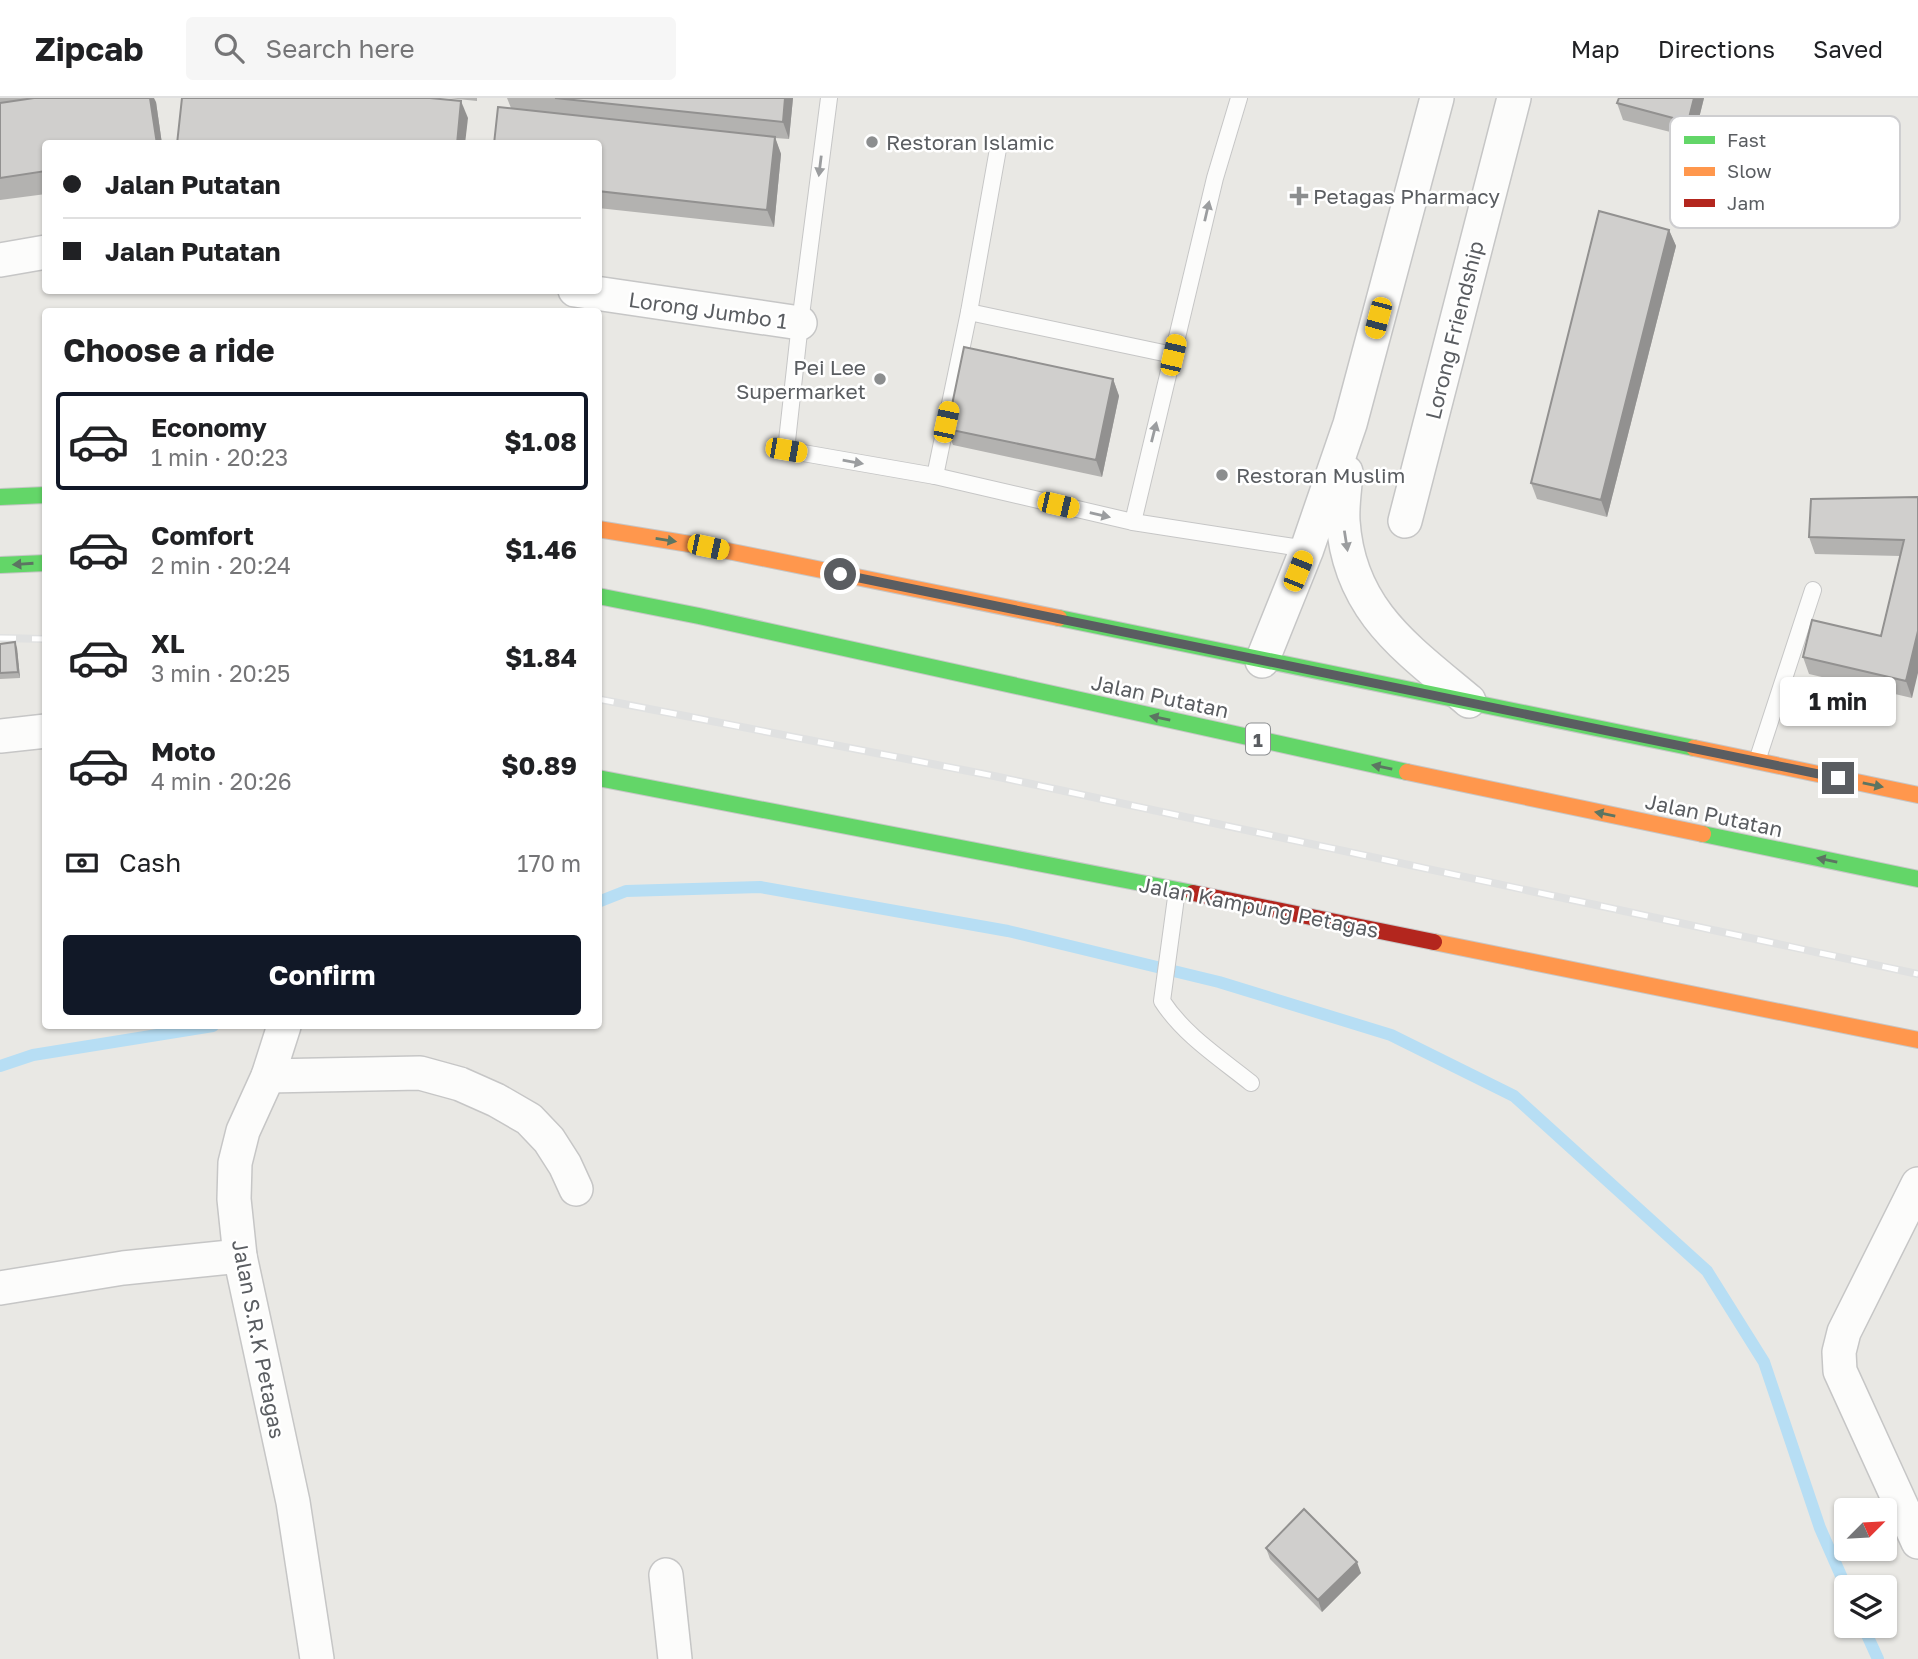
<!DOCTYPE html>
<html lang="en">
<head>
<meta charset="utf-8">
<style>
  body { margin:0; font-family:"Golos Text",sans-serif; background:#f6f6f6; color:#202124; height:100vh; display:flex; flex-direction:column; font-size:26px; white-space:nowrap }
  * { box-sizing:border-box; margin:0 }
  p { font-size:23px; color:#757577 }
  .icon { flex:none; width:38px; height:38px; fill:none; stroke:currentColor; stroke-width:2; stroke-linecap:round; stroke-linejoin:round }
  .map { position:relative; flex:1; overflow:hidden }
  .sheet { position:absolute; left:42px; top:210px; width:560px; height:721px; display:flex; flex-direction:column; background:#fff; border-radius:7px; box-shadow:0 2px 5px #0004 }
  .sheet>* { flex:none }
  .guide { position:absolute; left:42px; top:42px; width:560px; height:154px; border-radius:7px; box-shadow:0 2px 5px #0004; display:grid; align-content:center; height:154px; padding:0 21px; background:#fff }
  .needle { width:46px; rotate:66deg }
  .fabs { position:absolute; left:1834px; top:1400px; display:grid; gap:14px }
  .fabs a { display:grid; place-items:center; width:63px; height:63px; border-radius:7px; background:#fff; box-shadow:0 2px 5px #0004; font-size:35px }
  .end { position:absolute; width:32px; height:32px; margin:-16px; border:9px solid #5a5d61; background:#fff; box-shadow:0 0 0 4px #fff }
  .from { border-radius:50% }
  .bubble { position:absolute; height:49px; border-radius:7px; background:#fff; box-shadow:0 2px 5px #0004; font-size:23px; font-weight:700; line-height:49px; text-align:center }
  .car { position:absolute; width:21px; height:42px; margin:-21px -10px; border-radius:9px; box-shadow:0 0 5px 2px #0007; background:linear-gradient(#f5c518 24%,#345 0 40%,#f5c518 0 76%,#345 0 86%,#f5c518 0) }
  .guide b { display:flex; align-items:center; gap:24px; height:66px; font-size:26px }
  .guide b+b { border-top:2px solid #e0e0e0 }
  .guide i { width:18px; height:18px; background:#202124 }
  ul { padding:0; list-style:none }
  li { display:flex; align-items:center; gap:21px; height:98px; margin:0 14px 10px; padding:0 7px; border:4px solid transparent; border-radius:7px }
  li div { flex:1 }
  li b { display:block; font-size:26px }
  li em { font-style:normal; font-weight:700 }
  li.on { border-color:#111827 }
  li>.icon { width:63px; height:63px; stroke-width:1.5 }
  h2 { padding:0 21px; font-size:32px; line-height:84px }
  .pay { display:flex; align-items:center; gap:18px; height:77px; padding:0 21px; font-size:26px }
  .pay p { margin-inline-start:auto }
  .action { display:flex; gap:14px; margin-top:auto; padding:14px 21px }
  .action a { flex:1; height:80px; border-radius:7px; background:#111827; color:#fff; font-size:28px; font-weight:700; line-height:80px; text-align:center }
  header { display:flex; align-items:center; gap:42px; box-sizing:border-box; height:98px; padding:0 35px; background:#fff; border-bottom:2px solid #e0e0e0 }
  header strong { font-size:33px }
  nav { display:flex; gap:38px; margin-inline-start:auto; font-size:24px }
  .search { width:490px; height:63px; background:#f6f6f6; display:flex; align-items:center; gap:18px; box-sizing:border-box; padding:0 24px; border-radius:7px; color:#757577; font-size:26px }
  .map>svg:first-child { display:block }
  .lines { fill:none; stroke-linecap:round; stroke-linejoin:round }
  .stream { stroke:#b7def4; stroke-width:12 }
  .lane-casing { stroke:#c6c6c6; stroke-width:18 }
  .street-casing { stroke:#c6c6c6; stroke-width:36 }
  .fast-casing { stroke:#c6c6c6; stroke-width:18 }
  .slow-casing { stroke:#c6c6c6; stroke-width:18 }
  .jam-casing { stroke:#c6c6c6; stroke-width:18 }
  .lane { stroke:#fcfcfb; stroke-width:16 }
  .street { stroke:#fcfcfb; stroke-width:33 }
  .fast { stroke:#63d668; stroke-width:16 }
  .slow { stroke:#ff974d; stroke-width:16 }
  .jam { stroke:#b3261e; stroke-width:16 }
  .rail-casing { stroke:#e0e1e1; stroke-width:8 }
  .rail { stroke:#fff; stroke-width:5; stroke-dasharray:16; stroke-linecap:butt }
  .wall { fill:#b3b2b0 }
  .shaded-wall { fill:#929190 }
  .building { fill:#d0cfcd; stroke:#929190; stroke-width:2 }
  .oneway { fill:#9b9d9f }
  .oneway2 { fill:#5c7562 }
  .route { stroke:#5a5d61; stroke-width:9 }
  .poi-dot { fill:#8c8e8f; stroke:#fff; stroke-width:2.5 }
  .labels { text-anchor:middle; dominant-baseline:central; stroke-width:5; stroke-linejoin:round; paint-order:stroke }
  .shield { fill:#fff; stroke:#8c8e90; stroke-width:2 }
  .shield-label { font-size:19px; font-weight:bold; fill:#5a5d61 }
  .poi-label { font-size:21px; fill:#5a5d61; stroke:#fff; text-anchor:start }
  .street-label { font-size:21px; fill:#5a5d61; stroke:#fff }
  .key { fill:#fff; stroke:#ceced0; stroke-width:2 }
  .key-label { font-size:19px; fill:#5a5d61 }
</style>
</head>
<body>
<header>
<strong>Zipcab</strong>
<div class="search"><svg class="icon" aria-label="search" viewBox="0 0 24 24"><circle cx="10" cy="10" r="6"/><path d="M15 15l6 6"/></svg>Search here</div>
<nav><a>Map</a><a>Directions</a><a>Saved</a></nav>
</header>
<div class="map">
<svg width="1918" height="1561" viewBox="0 0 1918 1561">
  <rect width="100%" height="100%" fill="#e9e8e4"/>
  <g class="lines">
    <!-- stream -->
    <g class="stream">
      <path d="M598,804L626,793L760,789L1008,833L1219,884L1391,937L1514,998L1707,1173L1764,1264L1820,1430L1846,1489"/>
      <path d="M0,968L33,957L213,928"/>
      <path d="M1863,1528L1878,1561"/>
    </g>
    <defs>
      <g id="lane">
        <path d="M829,0L800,225L786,352L935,378L1133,424L1307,451"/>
        <path d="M969,214L1173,257"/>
        <path d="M935,378L969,214L998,51"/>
        <path d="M1133,424L1215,80L1239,0"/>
        <path d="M1757,663L1813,492"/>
        <path d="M1177,792L1162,903C1184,937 1220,960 1251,985"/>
      </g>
      <g id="street">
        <path d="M0,162L46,154"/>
        <path d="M575,192L800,225"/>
        <path d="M1346,374C1345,390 1342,407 1343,423C1349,512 1406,550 1469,603"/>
        <path d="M1405,423L1514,0"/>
        <path d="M1262,563L1307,451L1350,326L1437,0"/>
        <path d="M0,638L46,633"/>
        <path d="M284,928L268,978L243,1033L235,1065L234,1101L240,1158L293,1404L317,1561"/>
        <path d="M268,978L420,975L460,986L496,1002L529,1021L549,1042L565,1067L576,1091"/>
        <path d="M1918,1086L1844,1234L1839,1254L1840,1273L1918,1444"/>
        <path d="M0,1190L123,1170L240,1158"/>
        <path d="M666,1477L675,1561"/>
      </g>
      <g id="fast">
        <path d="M0,399L46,397"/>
        <path d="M0,467L46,465"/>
        <path d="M598,498L699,518L1407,674"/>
        <path d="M1059,520L1694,650"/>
        <path d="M598,680L1193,795"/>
        <path d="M1703,736L1918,781"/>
      </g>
      <g id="slow">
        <path d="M598,431L708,449L1059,520"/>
        <path d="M1694,650L1918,697"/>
        <path d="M1407,674L1703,736"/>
        <path d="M1434,844L1918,942"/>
      </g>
      <path id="jam" d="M1193,795L1434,844"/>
    </defs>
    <!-- lane casing -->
    <use href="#lane" class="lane-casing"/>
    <!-- street casing -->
    <use href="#street" class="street-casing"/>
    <!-- fast casing -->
    <use href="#fast" class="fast-casing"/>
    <!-- slow casing -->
    <use href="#slow" class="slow-casing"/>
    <!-- jam casing -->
    <use href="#jam" class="jam-casing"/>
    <!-- lane -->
    <use href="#lane" class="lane"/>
    <!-- street -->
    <use href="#street" class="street"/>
    <!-- fast -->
    <use href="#fast" class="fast"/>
    <!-- slow -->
    <use href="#slow" class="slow"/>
    <!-- jam -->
    <use href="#jam" class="jam"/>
    <defs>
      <g id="rail">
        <path d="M0,540L46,541"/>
        <path d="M598,601L994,678L1918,876"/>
      </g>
    </defs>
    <!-- rail casing -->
    <use href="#rail" class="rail-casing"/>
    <!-- rail -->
    <use href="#rail" class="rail"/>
  </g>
  <!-- wall -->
  <g class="wall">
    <path d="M0,0H34L0,5Z"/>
    <path d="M448,0H477V3Z"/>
    <path d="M507,0H793L789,41L775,40L781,56L774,129L598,110V46L511,10Z"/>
    <path d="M1704,0L1694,40L1623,22L1617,5Z"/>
    <path d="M156,4L162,46H46V96L0,102V5Z"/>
    <path d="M1669,132L1676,148L1607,419L1537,401L1531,385Z"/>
    <path d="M1113,281L1119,298L1102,379L953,347L947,331Z"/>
    <path d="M1918,399L1912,600L1809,576L1803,559L1881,538L1900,458L1815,456L1809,439Z"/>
    <path d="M0,546L17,550L20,580L0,581Z"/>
    <path d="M1266,1450L1361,1475L1322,1514L1270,1461Z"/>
  </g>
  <!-- shaded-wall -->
  <g class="shaded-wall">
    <path d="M150,0H154L156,4L162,46H157Z"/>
    <path d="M785,0H793L789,41L783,24Z"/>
    <path d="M1694,0H1704L1694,40L1688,24Z"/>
    <path d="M461,3L468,20L465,46H457Z"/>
    <path d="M775,39L781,56L774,129L767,112Z"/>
    <path d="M1669,132L1676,148L1607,419L1601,402Z"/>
    <path d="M1113,281L1119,298L1102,379L1096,362Z"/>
    <path d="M1918,533V575L1912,600L1906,583Z"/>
    <path d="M15,544L17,550L20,580L18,574Z"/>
    <path d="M1357,1464L1361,1475L1322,1514L1318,1502Z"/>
  </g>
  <!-- building -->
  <g class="building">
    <path d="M34,0H150L157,46H46V73L0,80V5Z"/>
    <path d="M182,0H430L461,3L457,46H177Z"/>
    <path d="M555,0H785L783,24Z"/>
    <path d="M1619,0H1694L1688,24L1617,5Z"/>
    <path d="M498,9L775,39L767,112L598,93V46H494Z"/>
    <path d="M1599,113L1669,132L1601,402L1531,385Z"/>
    <path d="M964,249L1113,281L1096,362L947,331Z"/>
    <path d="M1918,399V533L1906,583L1803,559L1812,522L1881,538L1904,442L1809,439L1811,401Z"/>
    <path d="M15,544L18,574L0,575V546Z"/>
    <path d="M1304,1411L1357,1464L1318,1502L1266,1450Z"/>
  </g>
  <!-- one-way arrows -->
  <defs><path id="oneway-solid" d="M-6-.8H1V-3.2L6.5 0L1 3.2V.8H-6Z" transform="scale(1.75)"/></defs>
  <g class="oneway">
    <use href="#oneway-solid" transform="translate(820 68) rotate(97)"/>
    <use href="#oneway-solid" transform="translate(1207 113) rotate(-77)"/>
    <use href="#oneway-solid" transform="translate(1154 334) rotate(-76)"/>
    <use href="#oneway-solid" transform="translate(853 364) rotate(10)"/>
    <use href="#oneway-solid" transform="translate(1100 417) rotate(13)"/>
    <use href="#oneway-solid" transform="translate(1346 443) rotate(81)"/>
  </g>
  <g class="oneway2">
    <use href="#oneway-solid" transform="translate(666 442) rotate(9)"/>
    <use href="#oneway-solid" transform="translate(23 466) rotate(176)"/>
    <use href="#oneway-solid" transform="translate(1160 620) rotate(-168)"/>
    <use href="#oneway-solid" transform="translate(1382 669) rotate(-168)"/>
    <use href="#oneway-solid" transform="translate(1873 687) rotate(12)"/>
    <use href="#oneway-solid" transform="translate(1605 716) rotate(-168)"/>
    <use href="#oneway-solid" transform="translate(1827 762) rotate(-168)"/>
  </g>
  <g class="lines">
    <!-- route -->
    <path class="route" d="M840,476L1838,680"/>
  </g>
  <!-- markers -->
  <g class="poi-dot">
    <circle cx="872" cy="44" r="7"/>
    <path d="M1295.5 87.5h7v7h7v7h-7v7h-7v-7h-7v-7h7z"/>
    <circle cx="880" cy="281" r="7"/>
    <circle cx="1222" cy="377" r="7"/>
  </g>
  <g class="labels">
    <!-- shield labels -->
    <rect class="shield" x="1246" y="625.5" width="24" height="31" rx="5"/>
    <g class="shield-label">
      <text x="1258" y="641">1</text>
    </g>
    <!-- poi labels -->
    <g class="poi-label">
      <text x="886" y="44">Restoran Islamic</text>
      <text x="1313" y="98">Petagas Pharmacy</text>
      <text x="866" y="269" text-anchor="end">Pei Lee<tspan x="866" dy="24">Supermarket</tspan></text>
      <text x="1236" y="377">Restoran Muslim</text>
    </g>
    <!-- street labels -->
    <g class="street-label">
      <text transform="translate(708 212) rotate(8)">Lorong Jumbo 1</text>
      <text transform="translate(1454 232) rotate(-76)">Lorong Friendship</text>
      <text transform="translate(1160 598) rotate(12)">Jalan Putatan</text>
      <text transform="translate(1714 717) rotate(12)">Jalan Putatan</text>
      <text transform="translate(1259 809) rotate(11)">Jalan Kampung Petagas</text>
      <text transform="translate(259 1241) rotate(79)">Jalan S.R.K Petagas</text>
    </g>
  </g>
  <!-- legend -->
  <rect x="1670" y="18" width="230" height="112" rx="10" class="key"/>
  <rect x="1684" y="38" width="31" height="8" fill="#63d668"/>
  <rect x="1684" y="69" width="31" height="9" fill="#ff974d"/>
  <rect x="1684" y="101" width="31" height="8" fill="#b3261e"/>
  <g class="key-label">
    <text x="1727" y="49">Fast</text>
    <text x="1727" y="80">Slow</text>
    <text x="1727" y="112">Jam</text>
  </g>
</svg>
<div class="fabs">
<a><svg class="needle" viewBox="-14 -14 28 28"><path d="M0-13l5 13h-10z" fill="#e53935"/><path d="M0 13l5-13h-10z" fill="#757577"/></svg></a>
<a><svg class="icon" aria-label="layers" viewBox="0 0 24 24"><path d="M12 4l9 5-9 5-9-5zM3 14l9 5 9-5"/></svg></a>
</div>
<i class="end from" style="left:840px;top:476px"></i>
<i class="end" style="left:1838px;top:680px"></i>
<div class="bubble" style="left:1780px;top:579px;width:116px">1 min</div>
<i class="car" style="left:1378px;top:220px;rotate:195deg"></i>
<i class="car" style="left:1173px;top:257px;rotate:13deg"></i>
<i class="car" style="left:946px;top:324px;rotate:12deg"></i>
<i class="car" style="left:786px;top:352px;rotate:100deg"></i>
<i class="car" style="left:1058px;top:407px;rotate:103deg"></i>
<i class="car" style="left:708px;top:449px;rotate:102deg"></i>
<i class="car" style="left:1298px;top:473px;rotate:22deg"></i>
<div class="guide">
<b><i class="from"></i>Jalan Putatan</b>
<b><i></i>Jalan Putatan</b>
</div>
<section class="sheet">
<h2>Choose a ride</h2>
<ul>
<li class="on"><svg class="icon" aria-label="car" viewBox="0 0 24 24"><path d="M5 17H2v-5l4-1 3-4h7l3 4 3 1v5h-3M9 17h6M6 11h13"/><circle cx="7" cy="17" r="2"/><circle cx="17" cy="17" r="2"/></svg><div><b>Economy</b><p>1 min · 20:23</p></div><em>$1.08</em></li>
<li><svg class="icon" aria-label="car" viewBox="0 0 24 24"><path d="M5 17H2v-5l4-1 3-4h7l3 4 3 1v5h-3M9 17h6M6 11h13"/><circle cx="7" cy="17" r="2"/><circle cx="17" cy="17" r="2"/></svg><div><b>Comfort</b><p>2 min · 20:24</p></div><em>$1.46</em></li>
<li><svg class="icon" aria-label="car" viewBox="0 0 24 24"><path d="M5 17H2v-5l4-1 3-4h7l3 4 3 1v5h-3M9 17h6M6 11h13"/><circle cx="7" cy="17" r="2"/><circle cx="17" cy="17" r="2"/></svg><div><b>XL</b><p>3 min · 20:25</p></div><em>$1.84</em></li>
<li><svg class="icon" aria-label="car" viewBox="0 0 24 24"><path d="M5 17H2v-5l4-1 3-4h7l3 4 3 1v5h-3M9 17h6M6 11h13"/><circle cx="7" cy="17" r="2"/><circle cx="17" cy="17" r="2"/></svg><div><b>Moto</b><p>4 min · 20:26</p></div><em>$0.89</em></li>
</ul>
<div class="pay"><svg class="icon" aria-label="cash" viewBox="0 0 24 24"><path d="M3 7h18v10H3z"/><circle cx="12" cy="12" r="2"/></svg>Cash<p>170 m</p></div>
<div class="action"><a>Confirm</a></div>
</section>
</div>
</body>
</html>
